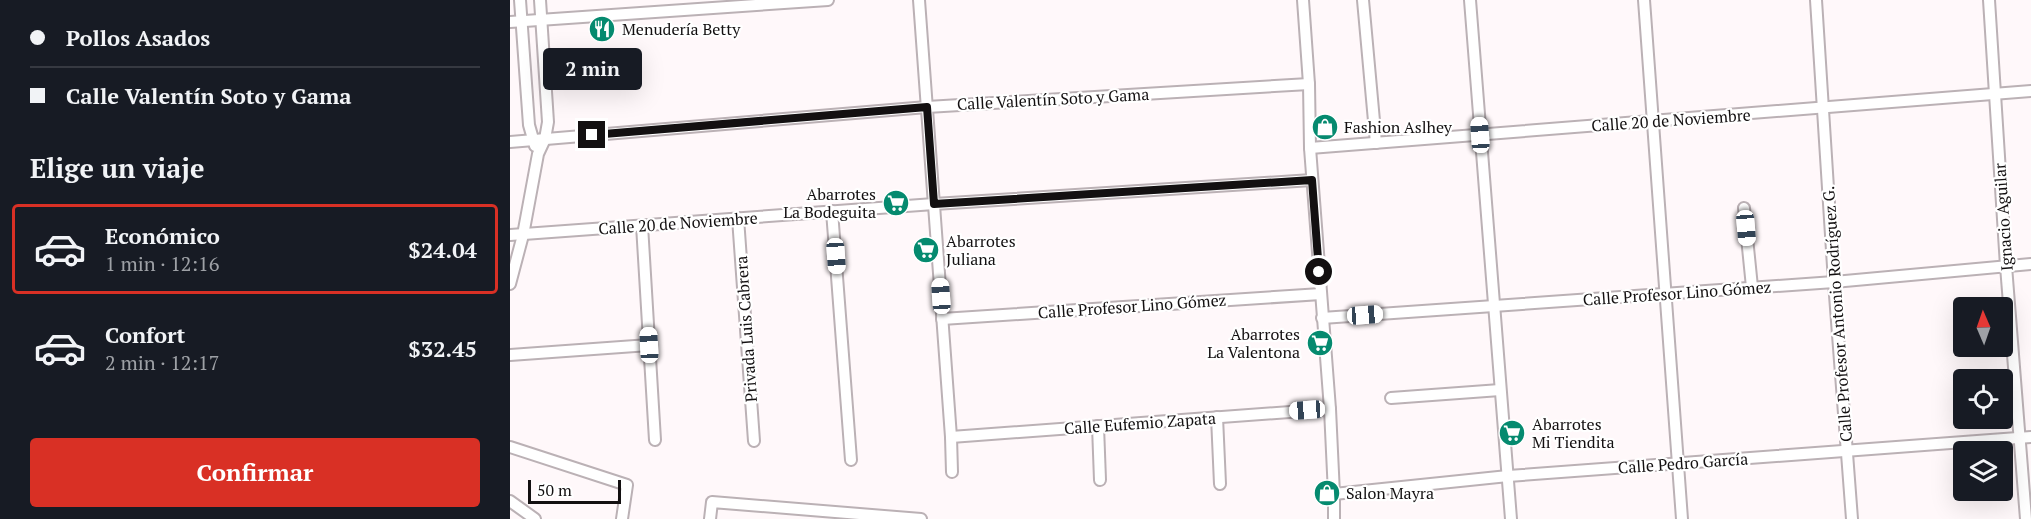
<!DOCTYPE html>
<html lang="es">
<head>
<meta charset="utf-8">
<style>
  body { margin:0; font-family:"PT Serif",serif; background:#242831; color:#f1f3f6; height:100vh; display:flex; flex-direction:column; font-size:22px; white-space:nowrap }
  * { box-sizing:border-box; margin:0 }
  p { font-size:20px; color:#9ea1a6 }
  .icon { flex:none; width:33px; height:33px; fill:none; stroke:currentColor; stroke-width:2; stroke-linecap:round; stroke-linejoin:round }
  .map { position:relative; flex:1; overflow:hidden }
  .sheet { display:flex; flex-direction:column; background:#171b24; width:510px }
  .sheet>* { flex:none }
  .top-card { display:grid; align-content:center; height:132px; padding:0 30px; background:#171b24 }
  .needle { width:39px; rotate:358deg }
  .tools { position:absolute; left:1443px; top:297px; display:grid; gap:12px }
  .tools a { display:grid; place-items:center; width:60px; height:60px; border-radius:6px; background:#171b24; box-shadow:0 6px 24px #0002; font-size:30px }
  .scale { position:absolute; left:18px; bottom:15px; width:93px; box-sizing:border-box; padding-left:6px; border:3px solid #131011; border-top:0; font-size:16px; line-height:21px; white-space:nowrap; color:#131011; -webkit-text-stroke:4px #fff; paint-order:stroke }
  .end { position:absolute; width:27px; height:27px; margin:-14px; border:8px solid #131011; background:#fff; box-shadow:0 0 0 3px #fff }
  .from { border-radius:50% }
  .bubble { position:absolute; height:42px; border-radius:6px; background:#171b24; box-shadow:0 6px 24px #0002; font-size:20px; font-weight:800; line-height:42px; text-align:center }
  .car { position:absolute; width:18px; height:36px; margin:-18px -9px; border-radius:8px; box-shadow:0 0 4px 2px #0007; background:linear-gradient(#fff 24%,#345 0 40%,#fff 0 76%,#345 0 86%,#fff 0) }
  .top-card b { display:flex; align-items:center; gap:21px; height:57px; font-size:22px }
  .top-card b+b { border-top:2px solid #363941 }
  .top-card i { width:15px; height:15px; background:#f1f3f6 }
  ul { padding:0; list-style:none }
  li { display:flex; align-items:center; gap:18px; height:90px; margin:0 12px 9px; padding:0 18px; border:3px solid transparent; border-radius:6px }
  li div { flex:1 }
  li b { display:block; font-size:22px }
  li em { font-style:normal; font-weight:800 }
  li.on { border-color:#d93025 }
  li>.icon { width:54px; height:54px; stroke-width:1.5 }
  h2 { padding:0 30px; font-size:27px; line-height:72px }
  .button { display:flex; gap:12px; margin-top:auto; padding:12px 30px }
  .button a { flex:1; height:69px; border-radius:6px; background:#d93025; color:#fff; font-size:24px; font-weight:800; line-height:69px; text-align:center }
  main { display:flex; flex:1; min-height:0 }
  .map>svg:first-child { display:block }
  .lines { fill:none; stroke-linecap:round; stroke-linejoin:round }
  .street-casing { stroke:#bbb1b5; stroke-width:14 }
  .street { stroke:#fff; stroke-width:10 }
  .route { stroke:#131011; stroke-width:8 }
  .labels { text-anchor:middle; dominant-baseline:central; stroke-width:4.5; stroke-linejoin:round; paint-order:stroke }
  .poi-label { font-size:16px; fill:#131011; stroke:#fff; text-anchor:start }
  .street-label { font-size:16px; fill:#131011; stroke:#fff }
</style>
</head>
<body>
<main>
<section class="sheet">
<div class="top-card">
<b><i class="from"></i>Pollos Asados</b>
<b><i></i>Calle Valentín Soto y Gama</b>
</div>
<h2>Elige un viaje</h2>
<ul>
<li class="on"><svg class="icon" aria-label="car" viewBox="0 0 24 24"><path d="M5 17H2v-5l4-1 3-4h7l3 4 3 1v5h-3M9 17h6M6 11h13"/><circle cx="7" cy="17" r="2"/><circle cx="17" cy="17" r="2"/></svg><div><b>Económico</b><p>1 min · 12:16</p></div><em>$24.04</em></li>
<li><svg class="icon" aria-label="car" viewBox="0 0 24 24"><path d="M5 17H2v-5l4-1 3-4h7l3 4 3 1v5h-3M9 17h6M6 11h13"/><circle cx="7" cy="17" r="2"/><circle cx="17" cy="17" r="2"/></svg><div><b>Confort</b><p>2 min · 12:17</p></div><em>$32.45</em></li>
</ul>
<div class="button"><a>Confirmar</a></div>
</section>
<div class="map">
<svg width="1521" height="519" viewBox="0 0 1521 519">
  <rect width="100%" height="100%" fill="#fff8fa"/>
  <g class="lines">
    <defs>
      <g id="street">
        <path d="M10,0L19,125L25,146"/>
        <path d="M409,0L441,437L442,472"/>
        <path d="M793,0L799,84L800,148L820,409L824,494V519"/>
        <path d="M853,0L866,143"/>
        <path d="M960,0L1001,519"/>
        <path d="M1134,0L1172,519"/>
        <path d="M1306,0L1324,282L1342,519"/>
        <path d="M1479,0L1496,266L1516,519"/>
        <path d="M0,22L318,0"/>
        <path d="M0,142L417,107L799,84"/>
        <path d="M800,148L1521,91"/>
        <path d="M1234,208L1242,287"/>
        <path d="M322,211L341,460"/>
        <path d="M228,218L244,441"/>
        <path d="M132,225L145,440"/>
        <path d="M0,235L424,204L802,180"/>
        <path d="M0,284L13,235L28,154L35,139L38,122L30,0"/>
        <path d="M812,318L1324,282L1521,264"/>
        <path d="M432,319L811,294"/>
        <path d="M0,355L139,345"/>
        <path d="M881,398L990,390"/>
        <path d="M707,417L710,484"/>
        <path d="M588,426L590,480"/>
        <path d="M441,437L820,409"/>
        <path d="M0,447L117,485L112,519"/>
        <path d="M824,494L998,476L1521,437"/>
        <path d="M0,501L25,519"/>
        <path d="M200,519L202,502L411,519"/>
      </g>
    </defs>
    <!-- street casing -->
    <use href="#street" class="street-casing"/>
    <!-- street -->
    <use href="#street" class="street"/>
  </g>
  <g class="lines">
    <!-- route -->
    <path class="route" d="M82,135L417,107L424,204L802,180L809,272"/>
  </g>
  <!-- icons -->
  <defs>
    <symbol id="restaurant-disc" viewBox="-11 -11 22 22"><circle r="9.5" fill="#058a6f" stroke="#fff"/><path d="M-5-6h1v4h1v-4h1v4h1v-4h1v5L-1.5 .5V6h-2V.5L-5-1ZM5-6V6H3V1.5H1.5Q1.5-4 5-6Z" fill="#fff"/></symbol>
    <symbol id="shop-disc" viewBox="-11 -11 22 22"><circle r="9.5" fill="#058a6f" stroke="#fff"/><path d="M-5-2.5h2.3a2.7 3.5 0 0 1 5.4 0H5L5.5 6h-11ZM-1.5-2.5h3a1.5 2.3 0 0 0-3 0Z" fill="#fff"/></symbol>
    <symbol id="supermarket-disc" viewBox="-11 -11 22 22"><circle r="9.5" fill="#058a6f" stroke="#fff"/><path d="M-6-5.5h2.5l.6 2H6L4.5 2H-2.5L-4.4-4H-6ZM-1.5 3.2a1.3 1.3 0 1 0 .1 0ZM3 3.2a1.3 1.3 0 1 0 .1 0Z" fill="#fff"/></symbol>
  </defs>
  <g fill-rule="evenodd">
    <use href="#restaurant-disc" x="77" y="14" width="30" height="30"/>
    <use href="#shop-disc" x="800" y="112" width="30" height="30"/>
    <use href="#supermarket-disc" x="371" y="188" width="30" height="30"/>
    <use href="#supermarket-disc" x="401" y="235" width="30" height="30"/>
    <use href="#supermarket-disc" x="795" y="328" width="30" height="30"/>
    <use href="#supermarket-disc" x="987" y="418" width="30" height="30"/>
    <use href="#shop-disc" x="802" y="478" width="30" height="30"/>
  </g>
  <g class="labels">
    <!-- poi labels -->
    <g class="poi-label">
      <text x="112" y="29">Menudería Betty</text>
      <text x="834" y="127">Fashion Aslhey</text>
      <text x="366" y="194" text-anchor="end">Abarrotes<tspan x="366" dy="18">La Bodeguita</tspan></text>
      <text x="436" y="241">Abarrotes<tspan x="436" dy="18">Juliana</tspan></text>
      <text x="790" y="334" text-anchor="end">Abarrotes<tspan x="790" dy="18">La Valentona</tspan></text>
      <text x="1022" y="424">Abarrotes<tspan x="1022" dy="18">Mi Tiendita</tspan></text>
      <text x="836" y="493">Salon Mayra</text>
    </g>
    <!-- street labels -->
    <g class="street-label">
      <text transform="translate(543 99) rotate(-3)">Calle Valentín Soto y Gama</text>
      <text transform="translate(1161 120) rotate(-4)">Calle 20 de Noviembre</text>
      <text transform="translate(1493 217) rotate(-94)">Ignacio Aguilar</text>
      <text transform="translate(168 223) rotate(-4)">Calle 20 de Noviembre</text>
      <text transform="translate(1167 293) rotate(-4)">Calle Profesor Lino Gómez</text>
      <text transform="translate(622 306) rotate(-4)">Calle Profesor Lino Gómez</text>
      <text transform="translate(1327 314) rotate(-94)">Calle Profesor Antonio Rodríguez G.</text>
      <text transform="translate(236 329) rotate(-94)">Privada Luis Cabrera</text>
      <text transform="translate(630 423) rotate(-4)">Calle Eufemio Zapata</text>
      <text transform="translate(1173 463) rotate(-4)">Calle Pedro García</text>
    </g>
  </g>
</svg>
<div class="tools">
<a><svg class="needle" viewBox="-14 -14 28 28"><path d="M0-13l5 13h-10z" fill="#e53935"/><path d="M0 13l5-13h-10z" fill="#9ea1a6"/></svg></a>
<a><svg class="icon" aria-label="locate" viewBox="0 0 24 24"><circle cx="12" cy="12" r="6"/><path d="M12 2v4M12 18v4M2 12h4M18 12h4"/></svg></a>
<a><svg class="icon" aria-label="layers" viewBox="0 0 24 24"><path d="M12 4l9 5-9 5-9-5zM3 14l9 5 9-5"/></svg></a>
</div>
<div class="scale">50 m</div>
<i class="end from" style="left:809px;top:272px"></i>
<i class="end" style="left:82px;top:135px"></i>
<div class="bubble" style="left:33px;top:48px;width:99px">2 min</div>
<i class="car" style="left:970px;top:135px;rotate:356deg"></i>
<i class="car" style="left:1236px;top:228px;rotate:175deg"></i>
<i class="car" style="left:326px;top:256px;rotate:176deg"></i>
<i class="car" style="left:431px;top:296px;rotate:356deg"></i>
<i class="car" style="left:855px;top:315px;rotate:86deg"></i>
<i class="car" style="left:139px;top:345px;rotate:357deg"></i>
<i class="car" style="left:797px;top:410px;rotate:266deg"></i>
</div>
</main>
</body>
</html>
